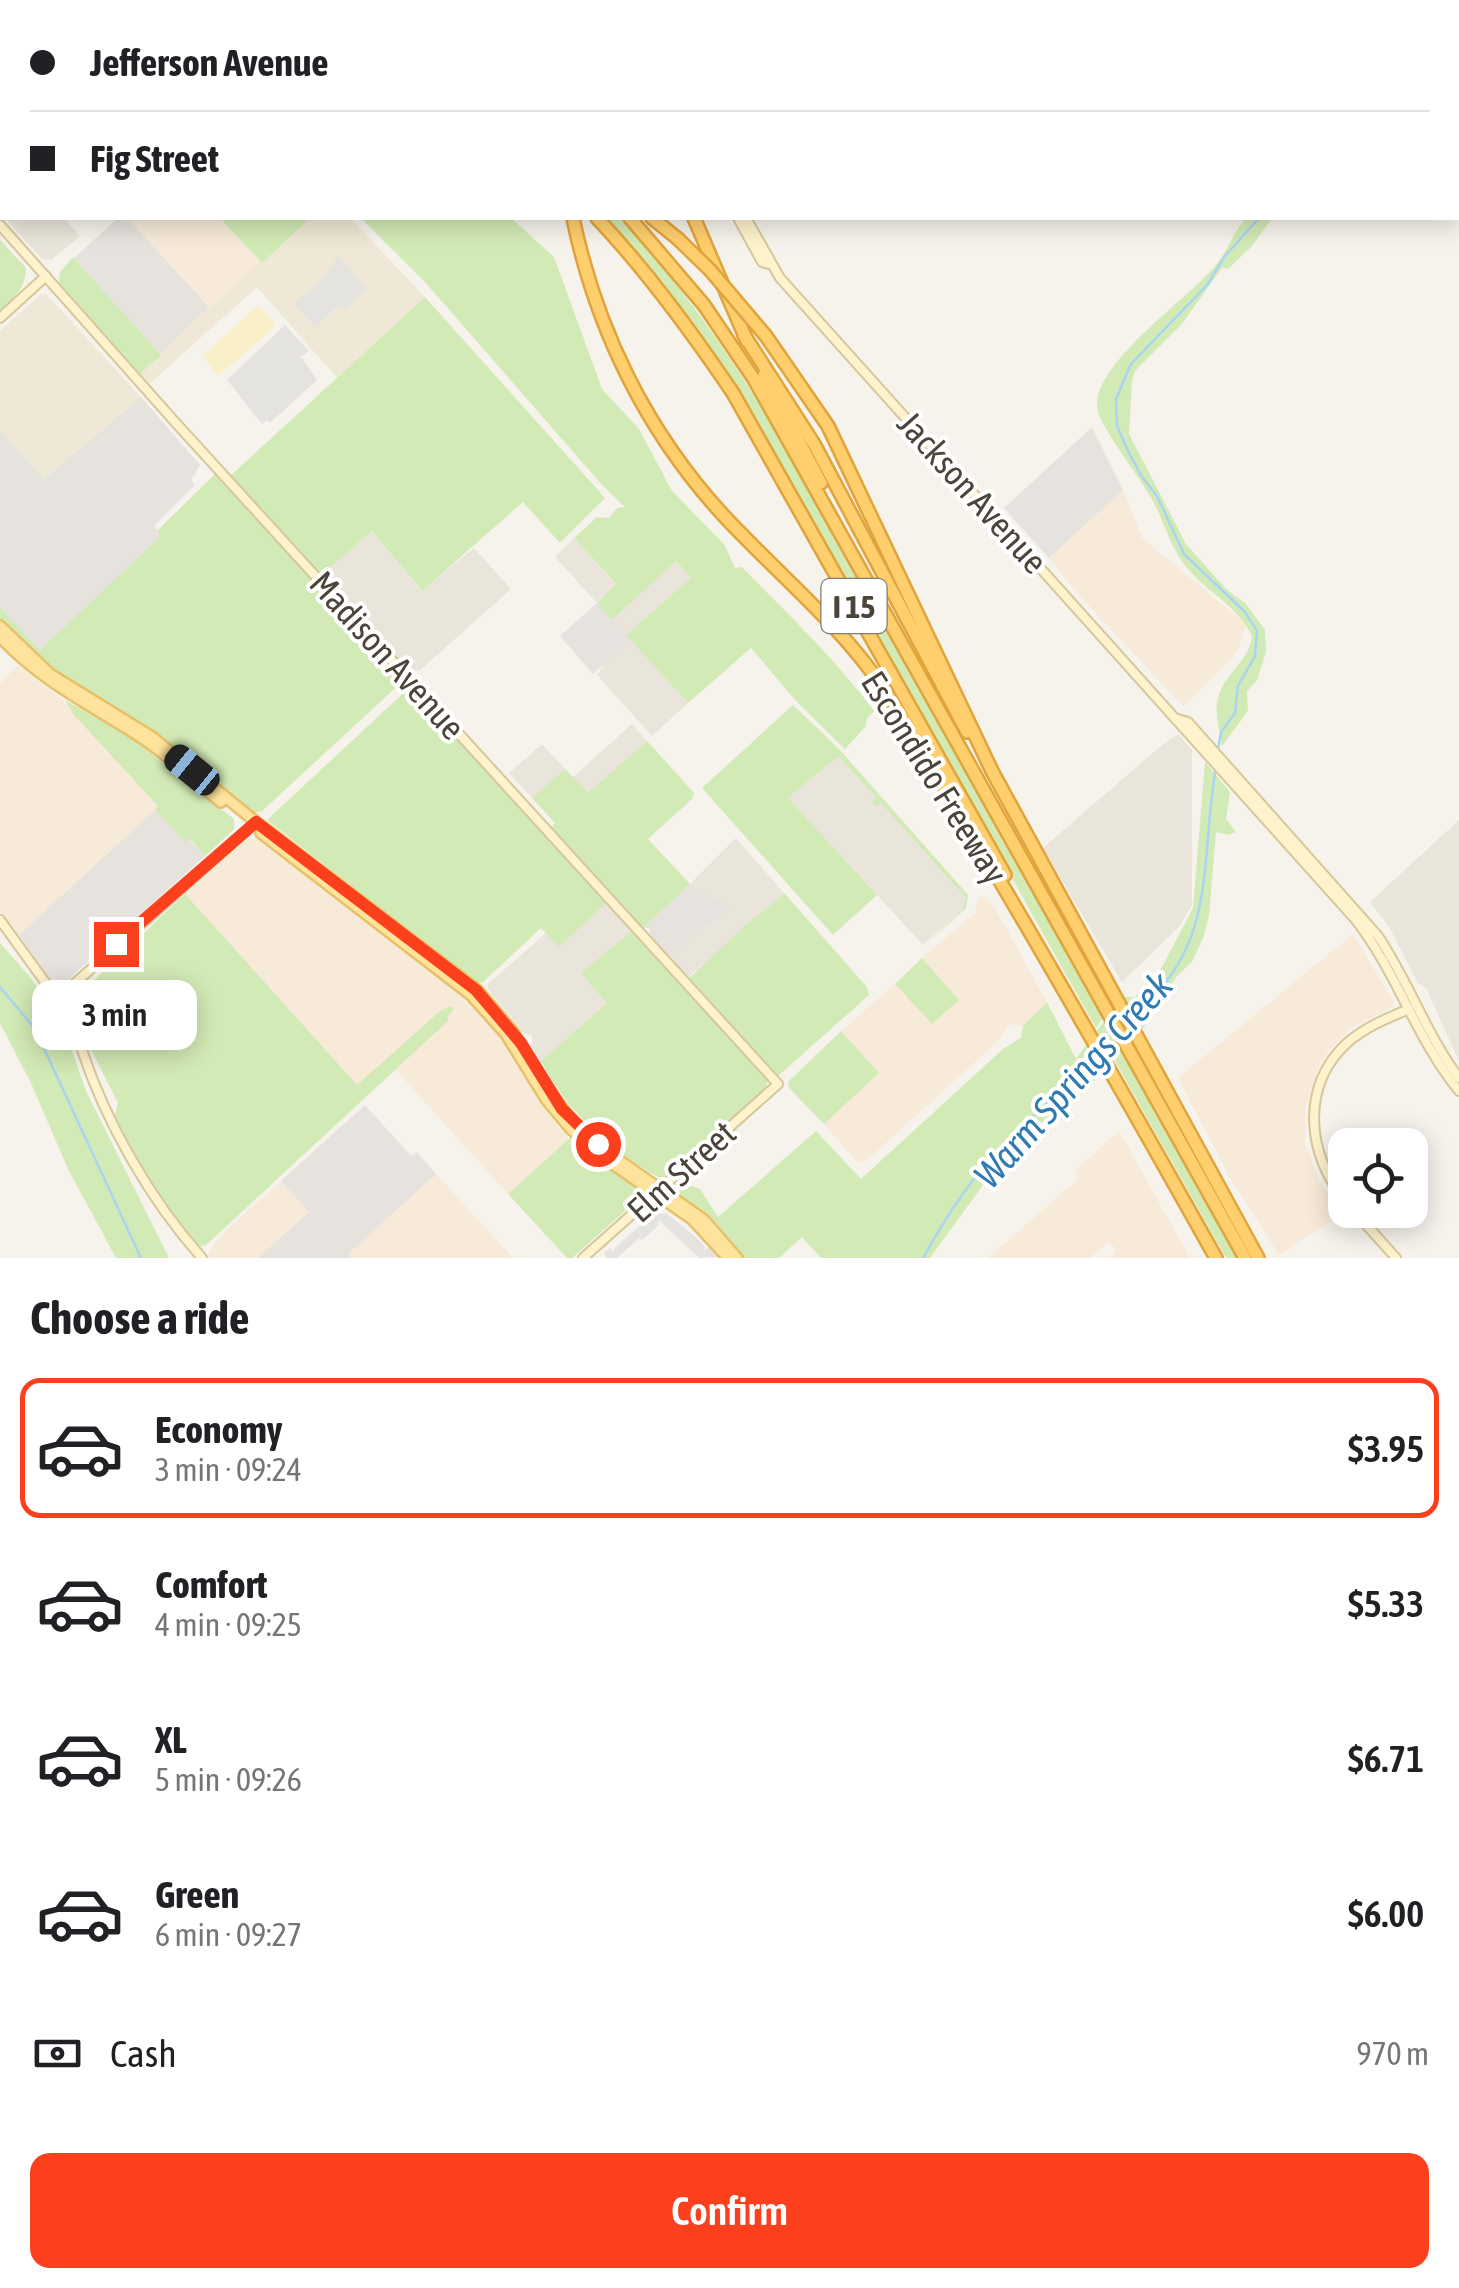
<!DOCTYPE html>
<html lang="en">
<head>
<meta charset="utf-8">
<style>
  body { margin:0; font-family:"Asap Condensed",sans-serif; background:#f6f6f6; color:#202124; height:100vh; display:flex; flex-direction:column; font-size:38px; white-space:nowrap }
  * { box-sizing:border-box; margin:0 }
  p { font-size:32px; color:#757577 }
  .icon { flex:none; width:55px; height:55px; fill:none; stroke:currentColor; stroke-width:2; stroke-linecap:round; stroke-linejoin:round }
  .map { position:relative; height:1258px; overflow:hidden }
  .details { display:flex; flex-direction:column; background:#fff; flex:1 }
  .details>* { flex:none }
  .hud { position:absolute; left:0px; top:0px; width:1460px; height:220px; box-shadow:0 5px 25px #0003; display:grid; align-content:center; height:220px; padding:0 30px; background:#fff }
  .controls { position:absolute; left:1328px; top:1128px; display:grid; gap:20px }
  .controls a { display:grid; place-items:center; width:100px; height:100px; border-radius:20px; background:#fff; box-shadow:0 5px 25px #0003; font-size:50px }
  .end { position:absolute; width:45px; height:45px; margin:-22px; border:12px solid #fc3f1d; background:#fff; box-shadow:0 0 0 5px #fff }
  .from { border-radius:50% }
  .bubble { position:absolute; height:70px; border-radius:20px; background:#fff; box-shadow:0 5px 25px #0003; font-size:32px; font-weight:600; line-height:70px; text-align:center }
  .car { position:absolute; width:30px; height:60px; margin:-30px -15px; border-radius:12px; box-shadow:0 0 8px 2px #0007; background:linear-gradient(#222 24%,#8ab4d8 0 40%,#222 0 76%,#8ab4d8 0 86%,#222 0) }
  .hud b { display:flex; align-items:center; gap:35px; height:95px; font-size:38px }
  .hud b+b { border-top:2px solid #e0e0e0 }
  .hud i { width:25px; height:25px; background:#202124 }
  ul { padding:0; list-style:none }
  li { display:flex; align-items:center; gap:30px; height:140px; margin:0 20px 15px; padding:0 10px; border:5px solid transparent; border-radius:20px }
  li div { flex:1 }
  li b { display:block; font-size:38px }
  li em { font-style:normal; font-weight:600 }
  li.active { border-color:#fc3f1d }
  li>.icon { width:90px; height:90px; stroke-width:1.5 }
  h2 { padding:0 30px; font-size:45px; line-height:120px }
  .pay { display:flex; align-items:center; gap:25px; height:110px; padding:0 30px; font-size:38px }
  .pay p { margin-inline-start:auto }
  .button { display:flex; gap:20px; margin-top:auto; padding:20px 30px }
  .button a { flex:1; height:115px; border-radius:20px; background:#fc3f1d; color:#fff; font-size:40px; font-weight:600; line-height:115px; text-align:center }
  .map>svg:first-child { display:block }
  .residential { fill:#eae5da }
  .commercial { fill:#f7ead8 }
  .industrial { fill:#e6e2dd }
  .education { fill:#efe8d6 }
  .green { fill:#d2eab5 }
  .sand { fill:#f9efc9 }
  .parking { fill:#e5e3e0 }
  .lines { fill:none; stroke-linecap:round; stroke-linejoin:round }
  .stream { stroke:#a9d4f2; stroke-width:2.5 }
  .secondary-casing { stroke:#d6c79b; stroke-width:12 }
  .primary-casing { stroke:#e6c16a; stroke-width:14 }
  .highway-casing { stroke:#e0a43c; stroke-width:16 }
  .secondary { stroke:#fff3cd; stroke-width:8 }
  .primary { stroke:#ffe39c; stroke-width:9 }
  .highway { stroke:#ffcf6e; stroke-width:11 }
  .highway-bridge-casing { stroke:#e0a43c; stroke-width:16; stroke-linecap:butt }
  .highway-bridge { stroke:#ffcf6e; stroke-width:11 }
  .route { stroke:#fc3f1d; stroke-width:12 }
  .labels { text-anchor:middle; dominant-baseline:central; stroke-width:8; stroke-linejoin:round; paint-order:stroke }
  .shield { fill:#fff; stroke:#817c74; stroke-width:2.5 }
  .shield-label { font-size:32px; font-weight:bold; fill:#4b4439 }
  .street-label { font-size:35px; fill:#4b4439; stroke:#fff }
  .water-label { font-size:38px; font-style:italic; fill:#2e7ab2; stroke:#fff }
</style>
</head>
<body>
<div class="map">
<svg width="1459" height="1258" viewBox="0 0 1459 1258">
  <rect width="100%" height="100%" fill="#f6f3ec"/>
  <!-- residential -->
  <g class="residential">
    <path d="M5,218H64L80,236L51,260L42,259Z"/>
    <path d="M372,531L421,591L474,548L511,589L420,670L409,671L324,572Z"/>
    <path d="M574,538L616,585L597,603L555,557Z"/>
    <path d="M675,561L692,578L626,635L612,620Z"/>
    <path d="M631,640L688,703L652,736L597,675L604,664Z"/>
    <path d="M632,724L647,741L588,794L573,777Z"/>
    <path d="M1178,734L1192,750V905L1179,927L1122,982L1043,848L1162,745Z"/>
    <path d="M542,744L565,769L532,798L509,773Z"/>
    <path d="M838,755L877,798L872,802H881L966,898L962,910L923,945L788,798Z"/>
    <path d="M1459,820V1061L1426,988L1418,983L1389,927L1370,902Z"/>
    <path d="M736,838L785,894L687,978L668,956L729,910L690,884Z"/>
    <path d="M607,902L633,930L582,973L608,1002L541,1061L532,1047V1036L524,1033L488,989V984L546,933L559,947Z"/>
  </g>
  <!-- commercial -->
  <g class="commercial">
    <path d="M127,218H220L262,263L209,307Z"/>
    <path d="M1123,490L1142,538L1246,624L1237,652L1184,707L1080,596L1049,558Z"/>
    <path d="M18,665L64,701L159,806L19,935L0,912V684Z"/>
    <path d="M247,838H256L465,998L466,1003H470L495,1030L537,1098L569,1139L508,1194L395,1069L448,1020L446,1018L454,1009L451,1006L439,1013L357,1086L189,900L185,894Z"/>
    <path d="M983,896L995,908L1047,1002L1045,1006L1023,1026L1010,1024L996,1043L865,1162H857L824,1124L878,1073L841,1031L895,984L932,1024L958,1001L922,958L975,913L978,899Z"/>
    <path d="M1353,934L1394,1002L1392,1007L1350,1029L1329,1050L1320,1064L1305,1108V1143L1320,1182L1344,1213L1279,1255L1228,1174L1178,1078Z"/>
    <path d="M1119,1131L1190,1258H1112L1116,1248L1108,1243L1090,1258H988L1077,1180L1076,1170Z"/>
    <path d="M436,1174L513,1258H351L348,1254Z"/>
    <path d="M281,1181L309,1212L258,1258H210L208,1254L219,1237Z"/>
  </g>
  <!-- industrial -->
  <g class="industrial">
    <path d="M118,218H127L209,307L161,355L74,258Z"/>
    <path d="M141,397L200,465L191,480L195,485L154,526L162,536L40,650L0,607V430L44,479Z"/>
    <path d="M1092,427L1123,490L1049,558L1004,508Z"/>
    <path d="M597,603L631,640L593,674L560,636Z"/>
    <path d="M155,810L185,842L189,839L205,856L62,985H53L19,935Z"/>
    <path d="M690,884L730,909L668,956L650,935L649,928H643Z"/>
    <path d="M365,1105L411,1156L417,1152L436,1174L348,1254L351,1258H258L309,1212L281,1181Z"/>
  </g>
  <!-- education -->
  <g class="education">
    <path d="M310,218H350L425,297L337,378L257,287L148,385L140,374L185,329Z"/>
    <path d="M41,294H46L141,397L44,479L0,430V331Z"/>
  </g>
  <!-- green -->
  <g class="green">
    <path d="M220,218H310L262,263Z"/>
    <path d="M361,218H511L554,257L602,389L639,429L672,491L724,544L735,568L742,567C787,614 835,658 874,711L867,718L866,726L845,749L796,701L751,648L688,703L626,635L691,578L676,561L612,620L597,603L616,584L574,538L597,517L609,518L617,508L625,507L602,485L425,282Z"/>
    <path d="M603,218H621C672,275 716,335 757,400L1075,964L1103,1018L1096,1028L737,387L663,282Z"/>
    <path d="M1246,218H1272L1252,246L1228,269L1222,268L1181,325L1135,371L1132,381L1129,434L1186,544L1226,589L1246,604L1265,630L1266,652L1257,680L1247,691L1248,711L1222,746C1220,732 1214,713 1218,698C1223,675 1251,659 1252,636C1237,604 1204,591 1184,564C1170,546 1164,522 1154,503C1140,478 1122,456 1108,432C1103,423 1097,415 1097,404C1097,363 1183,301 1210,272C1227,254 1230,237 1246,218Z"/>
    <path d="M0,240L26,268C25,289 15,297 0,311Z"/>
    <path d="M73,257L161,355L140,374L84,315L59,282L60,272Z"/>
    <path d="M425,297L605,498L560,543L523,502L422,591L372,531L320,576L228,478Z"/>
    <path d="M215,474L266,525L404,680L261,812H254L140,722L54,671L0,619V607L40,650L161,536L157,531Z"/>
    <path d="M411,686L607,902L559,947L541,928L482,983L475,982L267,820Z"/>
    <path d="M65,700L126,734L234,819V829L205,856L190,839L185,842L155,810L158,806L74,715Z"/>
    <path d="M793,705L839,749L968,895L966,908L924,947L962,910L966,898L881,803L876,807L872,802L876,797L838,756L788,798L877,895L833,935L702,788Z"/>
    <path d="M647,741L694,793L692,799L648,839L690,884L643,928L550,829L555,823L532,798L565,769L588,793Z"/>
    <path d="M1205,762L1230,792L1226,819L1236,832L1228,835L1216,832L1209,915L1204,936L1192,962L1177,976L1143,1029L1140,1023H1136L1093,1082H1086L1002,1159L930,1258H821L802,1237L779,1258H744L714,1221L670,1188L674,1180L700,1189L718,1217L816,1131L861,1179L1003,1049L1021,1038L1023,1026L1047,1002L1076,1059L1122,997H1135L1162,967L1193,908Z"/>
    <path d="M185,894L357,1085L439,1012L451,1006L454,1009L447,1017L449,1020L206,1245L199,1247L174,1219L143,1172L115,1116L118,1103L83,1034L77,996Z"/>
    <path d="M785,894L867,987L869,995L776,1078L687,980L749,922Z"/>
    <path d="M633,930L768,1078L766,1088L664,1180C614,1154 567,1112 541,1061L607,1003L581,973Z"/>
    <path d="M0,943L30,977L64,1027L86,1091L169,1258H116L68,1169L31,1083L0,1023Z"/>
    <path d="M922,958L959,1000L932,1024L895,984Z"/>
    <path d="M841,1031L879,1073L824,1124L790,1089L788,1082Z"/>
    <path d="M1121,1049L1238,1258H1226L1114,1059Z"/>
    <path d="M571,1137L637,1187L638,1199L572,1258H567L508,1194Z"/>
  </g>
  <!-- sand -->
  <path class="sand" d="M257,306L261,307L276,326L218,376L203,356Z"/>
  <!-- parking -->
  <g class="parking">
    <path d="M338,256L368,289L346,309L338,306L315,327L294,304L326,275Z"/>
    <path d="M285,325L309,351L298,359L302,358L317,380L270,423L267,420L262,424L227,380Z"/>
    <path d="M666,1213L699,1240L705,1247L704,1251L709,1247L717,1257L698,1258L700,1255L697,1256L659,1220V1225L642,1240L639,1238L617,1258H607L604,1253L610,1248L615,1252L614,1249L653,1214Z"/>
  </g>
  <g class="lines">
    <!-- stream -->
    <g class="stream">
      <path d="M1413,2L1416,0"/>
      <path d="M1218,750L1221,732L1235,713L1238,686L1255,656L1257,631L1245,612L1184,554L1157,496L1142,477L1128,451L1117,426L1116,399L1131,364L1207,285L1225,256L1259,218"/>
      <path d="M0,987L35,1029L141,1258"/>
      <path d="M1130,1013C1140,1004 1151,999 1160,989C1216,926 1201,846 1216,768"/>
      <path d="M1101,1047L1114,1029"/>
      <path d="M923,1258C944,1220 971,1179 1000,1148C1031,1115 1068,1090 1096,1053"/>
    </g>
    <defs>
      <g id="secondary">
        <path d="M762,2L764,0"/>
        <path d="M738,218L762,262L769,264"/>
        <path d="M746,218L780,278L1355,919C1397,972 1416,1039 1459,1091"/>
        <path d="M0,225L175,422L778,1084L583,1258"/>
        <path d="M0,318L46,276"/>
        <path d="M1178,719L1188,722L1378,936C1409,982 1426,1034 1459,1078"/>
        <path d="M0,920L50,989L68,997C75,1014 76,1033 82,1050C106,1123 151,1201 202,1258"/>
        <path d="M64,993L256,822"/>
        <path d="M1345,1200C1307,1155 1300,1086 1347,1043C1365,1027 1388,1018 1409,1009"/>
        <path d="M1353,1210L1396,1258"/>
      </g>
      <g id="primary">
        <path d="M0,626L50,674L152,737L256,822L477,990L513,1032L543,1083L573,1122L610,1154L704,1220L737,1258"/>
        <path d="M0,637C42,680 78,698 128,729C161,749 191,777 221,802"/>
        <path d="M261,833L471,995L506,1034L546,1099L571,1129L610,1162L692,1219L728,1258"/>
      </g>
      <g id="highway">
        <path d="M300,0L304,2"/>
        <path d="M353,0L358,2"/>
        <path d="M634,0V2"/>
        <path d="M569,2L570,0"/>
        <path d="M573,218C596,329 647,433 725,517C779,575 840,624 884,689C924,748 958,810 994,871C1070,999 1143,1128 1216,1258"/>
        <path d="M597,218C648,272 691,331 733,393L1005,875"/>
        <path d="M630,218L704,305L754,379L1245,1258"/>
        <path d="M652,218L677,238"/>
        <path d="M694,218L747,341"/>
        <path d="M744,335L814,444L967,732"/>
        <path d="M766,336L828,426L992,771L1258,1258"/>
        <path d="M764,375L821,483"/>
      </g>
    </defs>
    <!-- secondary casing -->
    <use href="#secondary" class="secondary-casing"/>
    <!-- primary casing -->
    <use href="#primary" class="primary-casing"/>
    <!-- highway casing -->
    <use href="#highway" class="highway-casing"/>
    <!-- secondary -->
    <use href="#secondary" class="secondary"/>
    <!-- primary -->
    <use href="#primary" class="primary"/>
    <!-- highway -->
    <use href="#highway" class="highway"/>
    <defs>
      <path id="highway-bridge" d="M677,238L710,270L766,336"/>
    </defs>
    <!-- highway-bridge casing -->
    <use href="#highway-bridge" class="highway-bridge-casing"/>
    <!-- highway-bridge -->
    <use href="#highway-bridge" class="highway-bridge"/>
  </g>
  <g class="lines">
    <!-- route -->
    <path class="route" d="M116,944L256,822L476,990L521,1043L562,1109L598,1144"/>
  </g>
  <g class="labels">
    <!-- shield labels -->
    <rect class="shield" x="821.5" y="579" width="65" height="54" rx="8"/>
    <g class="shield-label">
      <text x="854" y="606">I 15</text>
    </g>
    <!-- street labels -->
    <g class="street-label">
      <text transform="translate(973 492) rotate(48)">Jackson Avenue</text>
      <text transform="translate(388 655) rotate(48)">Madison Avenue</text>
      <text transform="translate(935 777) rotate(58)">Escondido Freeway</text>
      <text transform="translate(681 1171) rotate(-42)">Elm Street</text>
    </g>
    <!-- water labels -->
    <g class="water-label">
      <text transform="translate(1073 1080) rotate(-48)">Warm Springs Creek</text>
    </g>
  </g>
</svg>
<div class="controls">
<a><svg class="icon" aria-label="locate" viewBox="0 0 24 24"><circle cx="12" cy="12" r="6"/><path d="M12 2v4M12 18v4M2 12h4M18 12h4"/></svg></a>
</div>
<i class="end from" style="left:598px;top:1144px"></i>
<i class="end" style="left:116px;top:944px"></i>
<div class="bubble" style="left:32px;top:980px;width:165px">3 min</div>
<i class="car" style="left:192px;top:770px;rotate:309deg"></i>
<div class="hud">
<b><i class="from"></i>Jefferson Avenue</b>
<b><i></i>Fig Street</b>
</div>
</div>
<section class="details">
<h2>Choose a ride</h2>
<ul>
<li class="active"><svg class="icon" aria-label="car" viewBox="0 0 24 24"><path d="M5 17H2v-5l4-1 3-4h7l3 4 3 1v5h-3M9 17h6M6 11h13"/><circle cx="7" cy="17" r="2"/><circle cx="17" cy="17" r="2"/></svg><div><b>Economy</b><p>3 min · 09:24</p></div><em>$3.95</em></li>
<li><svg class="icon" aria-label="car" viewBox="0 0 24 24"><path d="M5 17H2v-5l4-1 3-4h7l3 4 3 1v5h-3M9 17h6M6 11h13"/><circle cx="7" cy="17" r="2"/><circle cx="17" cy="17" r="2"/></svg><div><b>Comfort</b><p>4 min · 09:25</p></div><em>$5.33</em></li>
<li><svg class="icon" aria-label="car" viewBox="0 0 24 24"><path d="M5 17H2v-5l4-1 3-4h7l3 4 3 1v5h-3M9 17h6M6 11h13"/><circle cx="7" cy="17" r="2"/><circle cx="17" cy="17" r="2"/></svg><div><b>XL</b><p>5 min · 09:26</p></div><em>$6.71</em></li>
<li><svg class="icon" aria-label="car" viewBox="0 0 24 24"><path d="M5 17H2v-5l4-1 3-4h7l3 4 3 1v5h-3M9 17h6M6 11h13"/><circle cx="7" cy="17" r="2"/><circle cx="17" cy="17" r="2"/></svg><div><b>Green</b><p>6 min · 09:27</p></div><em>$6.00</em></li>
</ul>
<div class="pay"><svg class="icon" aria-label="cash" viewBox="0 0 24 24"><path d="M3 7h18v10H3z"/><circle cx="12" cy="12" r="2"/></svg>Cash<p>970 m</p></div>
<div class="button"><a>Confirm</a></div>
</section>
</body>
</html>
